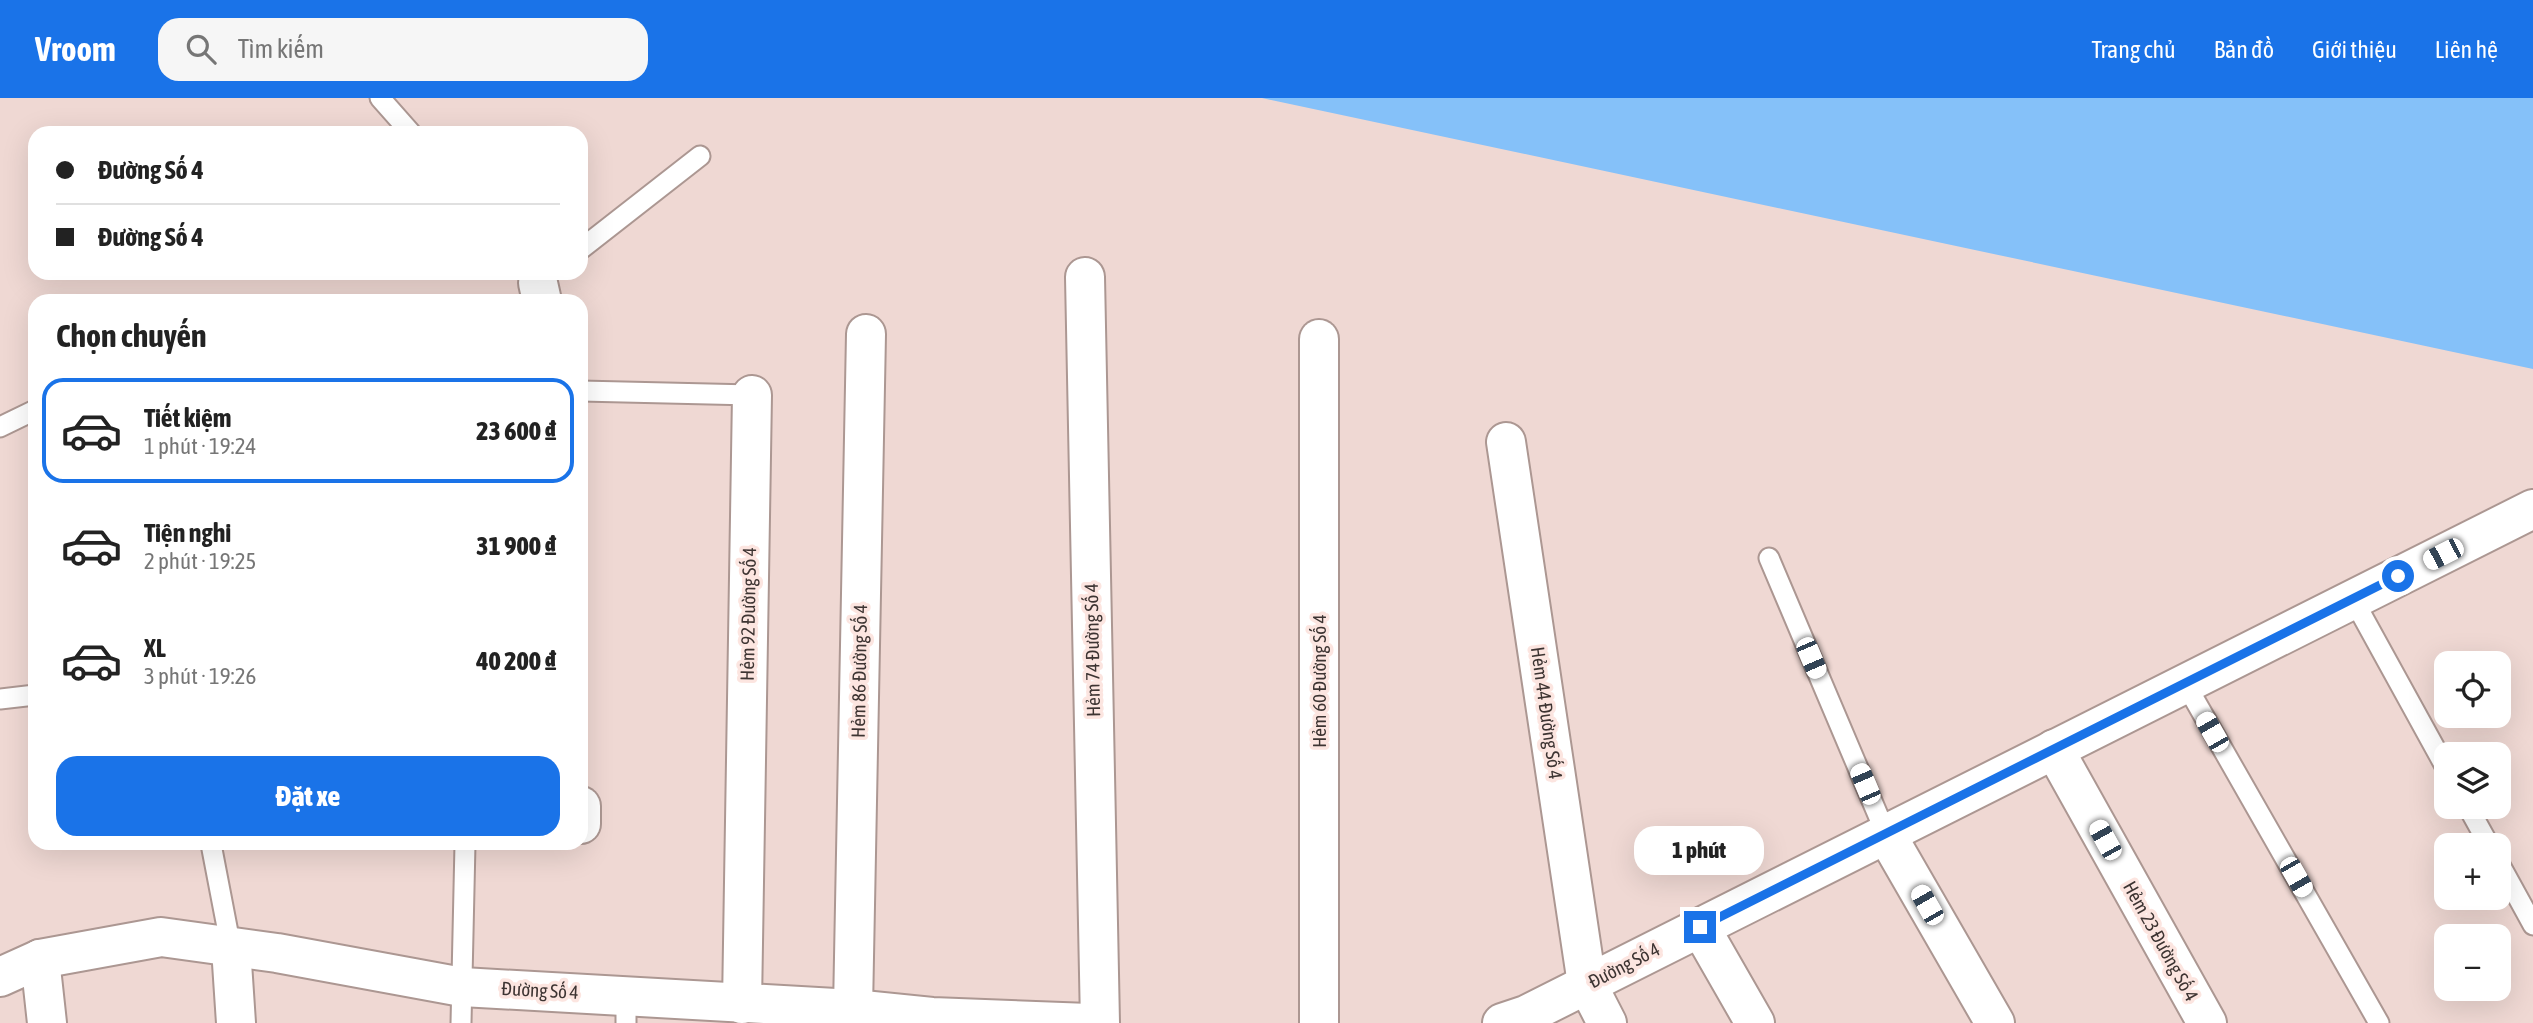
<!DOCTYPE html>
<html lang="vi">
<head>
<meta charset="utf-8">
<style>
  body { margin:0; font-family:"Asap Condensed",sans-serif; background:#f6f6f6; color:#222; height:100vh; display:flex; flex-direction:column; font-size:26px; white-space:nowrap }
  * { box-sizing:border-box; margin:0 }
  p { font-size:23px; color:#767676 }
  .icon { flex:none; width:38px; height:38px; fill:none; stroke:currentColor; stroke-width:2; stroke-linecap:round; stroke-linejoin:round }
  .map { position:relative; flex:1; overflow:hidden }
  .sheet { position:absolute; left:28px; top:196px; width:560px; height:556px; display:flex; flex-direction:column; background:#fff; border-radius:21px; box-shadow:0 7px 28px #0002 }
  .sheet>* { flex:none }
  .guide { position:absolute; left:28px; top:28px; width:560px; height:154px; border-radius:21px; box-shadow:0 7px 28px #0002; display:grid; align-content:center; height:154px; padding:0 28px; background:#fff }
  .buttons { position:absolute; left:2434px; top:553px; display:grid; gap:14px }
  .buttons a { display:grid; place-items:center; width:77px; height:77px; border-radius:14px; background:#fff; box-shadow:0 7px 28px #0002; font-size:35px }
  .end { position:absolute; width:32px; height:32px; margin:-16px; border:9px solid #1a73e8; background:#fff; box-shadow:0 0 0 4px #fff }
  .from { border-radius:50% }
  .bubble { position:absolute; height:49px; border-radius:21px; background:#fff; box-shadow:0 7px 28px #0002; font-size:23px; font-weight:800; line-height:49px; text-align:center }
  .car { position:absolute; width:21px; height:42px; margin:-21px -10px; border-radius:9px; box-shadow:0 0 5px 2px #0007; background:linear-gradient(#fff 24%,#345 0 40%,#fff 0 76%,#345 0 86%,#fff 0) }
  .guide b { display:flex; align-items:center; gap:24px; height:66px; font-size:26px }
  .guide b+b { border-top:2px solid #e0e0e0 }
  .guide i { width:18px; height:18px; background:#222 }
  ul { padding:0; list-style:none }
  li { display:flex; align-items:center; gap:21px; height:105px; margin:0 14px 10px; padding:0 14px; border:4px solid transparent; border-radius:21px }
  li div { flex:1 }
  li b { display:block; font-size:26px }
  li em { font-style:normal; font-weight:800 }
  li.current { border-color:#1a73e8 }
  li>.icon { width:63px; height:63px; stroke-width:1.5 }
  h2 { padding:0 28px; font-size:32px; line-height:84px }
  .cta { display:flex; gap:14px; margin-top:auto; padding:14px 28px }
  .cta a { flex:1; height:80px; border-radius:21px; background:#1a73e8; color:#fff; font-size:28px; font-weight:800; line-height:80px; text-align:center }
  header { display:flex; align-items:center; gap:42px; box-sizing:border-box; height:98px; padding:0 35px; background:#1a73e8; color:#fff }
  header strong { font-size:33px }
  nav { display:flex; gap:38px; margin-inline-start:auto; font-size:24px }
  .search { width:490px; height:63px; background:#f6f6f6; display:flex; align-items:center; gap:18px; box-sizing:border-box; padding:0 24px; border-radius:21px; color:#767676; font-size:26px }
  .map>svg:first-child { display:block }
  .water { fill:#85c1f9 }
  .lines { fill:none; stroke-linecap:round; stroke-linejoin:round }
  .lane-casing { stroke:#ac9792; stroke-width:23 }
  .street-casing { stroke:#ac9792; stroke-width:42 }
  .lane { stroke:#fff; stroke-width:19 }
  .street { stroke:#fff; stroke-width:38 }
  .route { stroke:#1a73e8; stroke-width:9 }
  .labels { text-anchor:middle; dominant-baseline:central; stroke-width:7; stroke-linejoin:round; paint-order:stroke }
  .street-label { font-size:19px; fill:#3d3432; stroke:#fce5e0 }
</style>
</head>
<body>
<header>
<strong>Vroom</strong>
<div class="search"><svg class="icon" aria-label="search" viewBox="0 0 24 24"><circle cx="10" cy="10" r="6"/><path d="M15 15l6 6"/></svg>Tìm kiếm</div>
<nav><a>Trang chủ</a><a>Bản đồ</a><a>Giới thiệu</a><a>Liên hệ</a></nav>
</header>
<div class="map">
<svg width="2533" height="925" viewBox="0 0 2533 925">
  <rect width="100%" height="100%" fill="#efd8d3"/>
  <!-- water -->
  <path class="water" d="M1262,0H2533V271Z"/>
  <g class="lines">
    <defs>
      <g id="lane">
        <path d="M380,0L411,35"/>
        <path d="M581,151L700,58"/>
        <path d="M581,293L752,297"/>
        <path d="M0,329L35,312"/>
        <path d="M1769,460L1886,736"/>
        <path d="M2353,501L2446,670"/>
        <path d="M2185,585L2379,925"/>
        <path d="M0,601L35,597"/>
        <path d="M2468,709L2489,747"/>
        <path d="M211,746L231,850"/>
        <path d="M2499,765L2533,827"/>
        <path d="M626,896V925"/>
        <path d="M461,925L465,746"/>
      </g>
      <g id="street">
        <path d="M1085,179L1100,925"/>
        <path d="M538,185L542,203"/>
        <path d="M1319,241V925"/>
        <path d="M1506,344L1587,886L1607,925"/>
        <path d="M2054,651L2207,925"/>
        <path d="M581,708V726"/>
        <path d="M1886,736L1995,925"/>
        <path d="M1700,829L1755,925"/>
        <path d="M231,850L236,925"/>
        <path d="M40,861L47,925"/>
        <path d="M0,879L40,861L161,839L277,855L462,889L853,911L932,919L1089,925"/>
        <path d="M742,906L752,297"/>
        <path d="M853,911L866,236"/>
        <path d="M1502,925L1526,917L2533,411"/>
      </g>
    </defs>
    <!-- lane casing -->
    <use href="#lane" class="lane-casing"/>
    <!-- street casing -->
    <use href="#street" class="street-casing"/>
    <!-- lane -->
    <use href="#lane" class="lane"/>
    <!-- street -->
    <use href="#street" class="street"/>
  </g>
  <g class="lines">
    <!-- route -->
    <path class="route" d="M1700,829L2398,478"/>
  </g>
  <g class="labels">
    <!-- street labels -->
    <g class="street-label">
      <text transform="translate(748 516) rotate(-89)">Hẻm 92 Đường Số 4</text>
      <text transform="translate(1092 552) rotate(-91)">Hẻm 74 Đường Số 4</text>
      <text transform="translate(859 573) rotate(-89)">Hẻm 86 Đường Số 4</text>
      <text transform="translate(1319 583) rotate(-90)">Hẻm 60 Đường Số 4</text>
      <text transform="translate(1547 615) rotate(82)">Hẻm 44 Đường Số 4</text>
      <text transform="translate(2161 843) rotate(61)">Hẻm 23 Đường Số 4</text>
      <text transform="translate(1624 867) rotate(-27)">Đường Số 4</text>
      <text transform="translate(540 892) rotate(3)">Đường Số 4</text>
    </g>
  </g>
</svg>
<div class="buttons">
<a><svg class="icon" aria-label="locate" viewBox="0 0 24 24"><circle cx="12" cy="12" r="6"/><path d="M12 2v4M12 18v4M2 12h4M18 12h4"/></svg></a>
<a><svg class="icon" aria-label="layers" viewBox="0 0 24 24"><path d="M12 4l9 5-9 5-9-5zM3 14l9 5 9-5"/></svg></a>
<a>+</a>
<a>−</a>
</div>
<i class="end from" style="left:2398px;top:478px"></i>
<i class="end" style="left:1700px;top:829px"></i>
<div class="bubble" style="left:1634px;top:728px;width:130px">1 phút</div>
<i class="car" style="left:2443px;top:456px;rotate:243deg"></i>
<i class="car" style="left:1811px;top:560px;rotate:157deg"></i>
<i class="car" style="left:2212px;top:634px;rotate:330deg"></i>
<i class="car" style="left:1865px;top:686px;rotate:337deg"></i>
<i class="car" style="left:2105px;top:742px;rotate:331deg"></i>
<i class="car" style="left:2296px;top:779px;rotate:150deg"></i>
<i class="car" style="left:1927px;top:807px;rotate:330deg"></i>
<div class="guide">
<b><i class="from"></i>Đường Số 4</b>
<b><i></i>Đường Số 4</b>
</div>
<section class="sheet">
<h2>Chọn chuyến</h2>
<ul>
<li class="current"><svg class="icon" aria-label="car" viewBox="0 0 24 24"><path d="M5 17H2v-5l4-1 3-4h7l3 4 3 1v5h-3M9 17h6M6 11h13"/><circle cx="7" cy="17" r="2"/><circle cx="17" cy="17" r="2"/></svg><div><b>Tiết kiệm</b><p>1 phút · 19:24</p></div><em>23 600 ₫</em></li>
<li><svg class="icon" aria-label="car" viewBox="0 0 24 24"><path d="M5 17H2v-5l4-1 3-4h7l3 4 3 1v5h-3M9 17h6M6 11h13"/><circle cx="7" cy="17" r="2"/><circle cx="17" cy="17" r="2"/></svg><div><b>Tiện nghi</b><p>2 phút · 19:25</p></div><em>31 900 ₫</em></li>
<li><svg class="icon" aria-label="car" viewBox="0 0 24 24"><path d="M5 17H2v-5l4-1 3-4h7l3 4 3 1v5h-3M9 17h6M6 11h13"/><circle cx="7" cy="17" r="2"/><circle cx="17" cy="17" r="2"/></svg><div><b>XL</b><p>3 phút · 19:26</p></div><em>40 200 ₫</em></li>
</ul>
<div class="cta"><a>Đặt xe</a></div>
</section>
</div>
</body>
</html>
